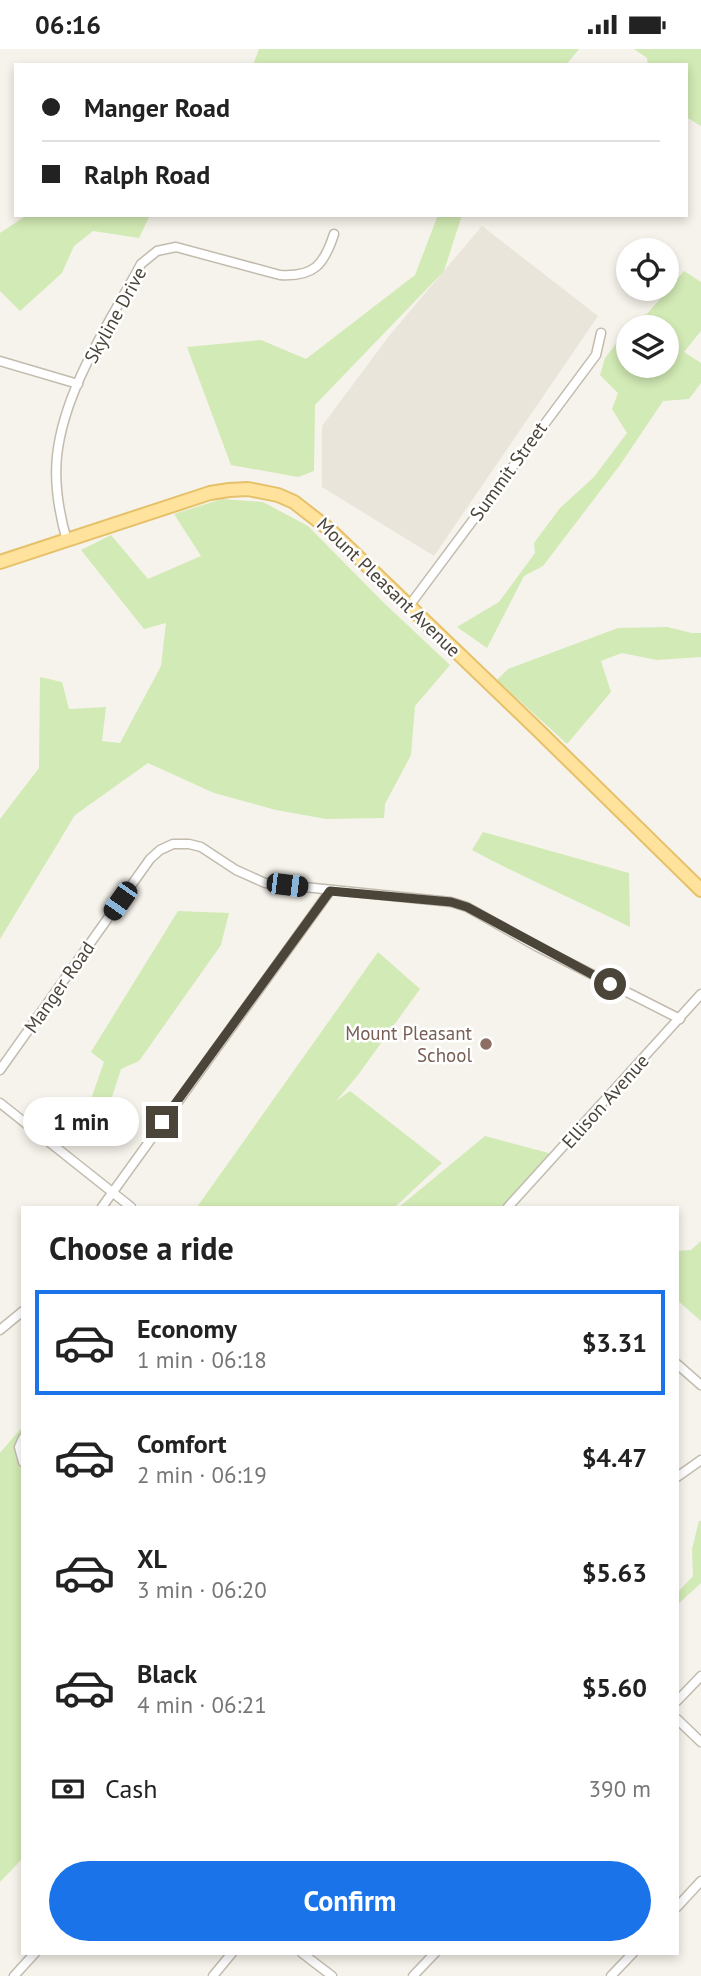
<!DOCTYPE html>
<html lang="en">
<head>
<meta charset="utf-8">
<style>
  body { margin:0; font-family:"PT Sans",sans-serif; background:#f2f2f2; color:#222; height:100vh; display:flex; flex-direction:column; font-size:26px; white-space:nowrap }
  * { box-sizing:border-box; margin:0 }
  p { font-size:23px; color:#767676 }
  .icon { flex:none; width:38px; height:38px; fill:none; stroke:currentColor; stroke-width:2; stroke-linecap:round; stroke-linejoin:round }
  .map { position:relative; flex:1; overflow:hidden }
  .drawer { position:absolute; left:21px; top:1157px; width:658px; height:749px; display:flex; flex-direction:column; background:#fff; border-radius:0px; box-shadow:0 4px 10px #0003 }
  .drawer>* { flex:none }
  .top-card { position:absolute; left:14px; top:14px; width:674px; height:154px; border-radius:0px; box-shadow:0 4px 10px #0003; display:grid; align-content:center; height:154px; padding:0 28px; background:#fff }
  .buttons { position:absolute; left:616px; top:189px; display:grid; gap:14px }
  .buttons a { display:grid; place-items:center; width:63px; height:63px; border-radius:50%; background:#fff; box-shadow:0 4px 10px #0003; font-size:35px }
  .end { position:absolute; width:32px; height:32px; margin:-16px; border:9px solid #4b4439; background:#fff; box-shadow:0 0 0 4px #fff }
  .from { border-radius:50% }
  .bubble { position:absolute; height:49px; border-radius:24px; background:#fff; box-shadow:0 4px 10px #0003; font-size:23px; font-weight:700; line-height:49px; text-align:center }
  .car { position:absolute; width:21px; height:42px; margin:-21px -10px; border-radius:9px; box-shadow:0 0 5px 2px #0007; background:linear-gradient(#222 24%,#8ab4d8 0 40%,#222 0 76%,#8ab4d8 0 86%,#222 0) }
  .top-card b { display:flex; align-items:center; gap:24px; height:66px; font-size:26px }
  .top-card b+b { border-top:2px solid #e0e0e0 }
  .top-card i { width:18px; height:18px; background:#222 }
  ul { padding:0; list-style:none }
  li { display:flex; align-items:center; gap:21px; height:105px; margin:0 14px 10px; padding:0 14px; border:4px solid transparent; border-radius:0px }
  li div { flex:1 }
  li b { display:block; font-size:26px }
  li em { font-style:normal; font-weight:700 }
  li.current { border-color:#1a73e8 }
  li>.icon { width:63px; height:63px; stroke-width:1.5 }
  h2 { padding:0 28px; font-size:32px; line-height:84px }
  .pay { display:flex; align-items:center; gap:18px; height:77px; padding:0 28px; font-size:26px }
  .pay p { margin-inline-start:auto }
  .cta { display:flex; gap:14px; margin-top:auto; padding:14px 28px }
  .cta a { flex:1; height:80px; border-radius:42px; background:#1a73e8; color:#fff; font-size:28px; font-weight:700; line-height:80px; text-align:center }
  .status { display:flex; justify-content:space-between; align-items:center; height:49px; padding:0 35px; background:#fff; direction:ltr }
  .status svg { height:19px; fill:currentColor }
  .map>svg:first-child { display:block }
  .residential { fill:#eae5da }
  .green { fill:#d2eab5 }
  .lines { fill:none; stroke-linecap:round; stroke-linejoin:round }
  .street-casing { stroke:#c2bbae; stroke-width:11 }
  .primary-casing { stroke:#e6c16a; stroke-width:16 }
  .street { stroke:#fff; stroke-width:8 }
  .primary { stroke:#ffe39c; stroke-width:12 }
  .route { stroke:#4b4439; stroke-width:9 }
  .education-dot { fill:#8d6e63; stroke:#fff; stroke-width:2.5 }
  .labels { text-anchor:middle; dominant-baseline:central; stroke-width:5; stroke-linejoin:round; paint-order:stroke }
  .street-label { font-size:19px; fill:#4b4439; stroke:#fff }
  .education-label { font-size:19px; fill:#785e54; stroke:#fff; text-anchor:end }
</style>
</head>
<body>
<div class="status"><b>06:16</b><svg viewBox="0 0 49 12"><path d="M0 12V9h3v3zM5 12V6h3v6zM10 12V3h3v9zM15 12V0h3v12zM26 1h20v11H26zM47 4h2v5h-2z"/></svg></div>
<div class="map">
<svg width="701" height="1927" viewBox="0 0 701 1927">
  <rect width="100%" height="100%" fill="#f6f3ec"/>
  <!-- residential -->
  <path class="residential" d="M482,177L598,267L434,507L322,438V377L389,287Z"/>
  <!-- green -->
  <g class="green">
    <path d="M259,0H579L566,16H253Z"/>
    <path d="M634,0H701V77L686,68V16H648L647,9Z"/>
    <path d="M27,166H150L139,189L93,182L74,197L62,224L20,262L0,242V184Z"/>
    <path d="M438,166H462L444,222L315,356L314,422L298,428L231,416L187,298L261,291L306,310L415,226Z"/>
    <path d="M684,222L701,233V282L684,303L701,314V334L689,350L663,352L620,416L543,517L524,527L487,599L457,578L499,553L535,504L534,494L560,459L594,428L627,384L612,360L618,344L600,326L605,309L628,279V317H667V278H629L637,268L647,265Z"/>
    <path d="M222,450L263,453L308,477L384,554L450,616L415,657L411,706L385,755L384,769L326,770L276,761L214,744L148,714L75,766L0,890V770L39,719L40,628L62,633L69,660L106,658L102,692L120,694L161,617L166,574L144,580L81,501L111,486L148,530L201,507L174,465Z"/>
    <path d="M667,578L692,584H701V608L657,611L622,604L601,612L611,643L567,695L497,631L508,620L618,579Z"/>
    <path d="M483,783L629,824L630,878C578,852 524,829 472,801Z"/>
    <path d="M178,862L229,864L221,896L139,1012L121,1020L112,1048L91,1050L104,1013L91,1003Z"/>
    <path d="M378,903L420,940L358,1026L336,1052L350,1042L442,1114L395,1158H197Z"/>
    <path d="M485,1087L556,1106L508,1158H399Z"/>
    <path d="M701,1192V1272L677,1251V1202L691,1201Z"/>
    <path d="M23,1377V1809L0,1833V1404Z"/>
    <path d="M699,1472H701V1534L677,1556V1544L693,1527L692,1500Z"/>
  </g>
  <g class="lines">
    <defs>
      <g id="street">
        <path d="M0,312L78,335"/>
        <path d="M67,492C59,464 54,436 57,407C64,340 110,273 141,215L157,202L176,198L280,226C314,228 324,216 334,185"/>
        <path d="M409,557L596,306L601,284"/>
        <path d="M0,1021L150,810L160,801L173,795H189L201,798L236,821L265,834L451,853L467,858L536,897L680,970"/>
        <path d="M0,1054L131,1158"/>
        <path d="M102,1158L330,842"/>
        <path d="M508,1158L701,945"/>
        <path d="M0,1281L23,1262"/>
        <path d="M677,1315L701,1336"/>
        <path d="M23,1389L19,1398L23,1413"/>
        <path d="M677,1428L701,1411"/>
        <path d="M677,1652L701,1627"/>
        <path d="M677,1670L701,1693"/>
        <path d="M677,1858L701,1832"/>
        <path d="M302,1904L332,1927"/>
        <path d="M14,1927L35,1904"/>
        <path d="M213,1927L232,1904"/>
        <path d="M413,1927L435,1904"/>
        <path d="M611,1927L633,1904"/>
      </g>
      <path id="primary" d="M0,513L210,444L229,441L248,440L278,446L294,453L330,481L539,682L701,841"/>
    </defs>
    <!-- street casing -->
    <use href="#street" class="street-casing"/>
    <!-- primary casing -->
    <use href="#primary" class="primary-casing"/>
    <!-- street -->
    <use href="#street" class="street"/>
    <!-- primary -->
    <use href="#primary" class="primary"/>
  </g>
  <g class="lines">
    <!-- route -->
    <path class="route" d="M162,1073L330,842L451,853L467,858L610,935"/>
  </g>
  <!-- markers -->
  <circle class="education-dot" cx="486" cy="995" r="7"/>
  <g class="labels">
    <!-- street labels -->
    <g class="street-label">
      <text transform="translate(115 266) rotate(-61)">Skyline Drive</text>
      <text transform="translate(508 422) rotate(-54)">Summit Street</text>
      <text transform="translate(389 538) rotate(44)">Mount Pleasant Avenue</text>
      <text transform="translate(59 938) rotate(-55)">Manger Road</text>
      <text transform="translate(605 1052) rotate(-48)">Ellison Avenue</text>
    </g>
    <!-- education labels -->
    <g class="education-label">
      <text x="472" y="984">Mount Pleasant<tspan x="472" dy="22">School</tspan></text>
    </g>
  </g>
</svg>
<div class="buttons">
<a><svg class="icon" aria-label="locate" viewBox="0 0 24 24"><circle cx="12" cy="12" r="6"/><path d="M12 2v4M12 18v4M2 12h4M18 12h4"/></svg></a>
<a><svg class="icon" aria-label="layers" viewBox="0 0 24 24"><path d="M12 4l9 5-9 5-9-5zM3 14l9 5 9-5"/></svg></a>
</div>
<i class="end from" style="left:610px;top:935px"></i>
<i class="end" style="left:162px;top:1073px"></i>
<div class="bubble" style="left:23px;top:1048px;width:116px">1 min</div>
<i class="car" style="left:287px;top:836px;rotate:97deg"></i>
<i class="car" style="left:120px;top:852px;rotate:215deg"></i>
<div class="top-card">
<b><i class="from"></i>Manger Road</b>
<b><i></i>Ralph Road</b>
</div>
<section class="drawer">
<h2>Choose a ride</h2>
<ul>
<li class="current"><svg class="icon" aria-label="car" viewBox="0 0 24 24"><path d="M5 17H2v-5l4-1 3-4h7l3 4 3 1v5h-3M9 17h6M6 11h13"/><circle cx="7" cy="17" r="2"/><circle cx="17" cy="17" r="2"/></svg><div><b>Economy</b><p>1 min · 06:18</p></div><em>$3.31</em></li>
<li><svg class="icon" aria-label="car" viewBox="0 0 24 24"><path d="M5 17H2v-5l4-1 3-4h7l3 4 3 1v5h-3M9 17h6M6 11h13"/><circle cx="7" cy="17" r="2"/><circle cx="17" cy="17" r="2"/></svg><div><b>Comfort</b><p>2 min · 06:19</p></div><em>$4.47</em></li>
<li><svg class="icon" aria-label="car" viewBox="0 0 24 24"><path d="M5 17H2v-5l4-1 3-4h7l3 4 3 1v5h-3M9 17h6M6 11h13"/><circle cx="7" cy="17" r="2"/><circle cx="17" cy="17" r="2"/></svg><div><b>XL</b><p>3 min · 06:20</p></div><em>$5.63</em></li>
<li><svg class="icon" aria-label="car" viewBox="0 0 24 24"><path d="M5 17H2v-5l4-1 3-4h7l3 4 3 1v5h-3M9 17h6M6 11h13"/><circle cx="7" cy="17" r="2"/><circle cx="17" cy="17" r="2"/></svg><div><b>Black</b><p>4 min · 06:21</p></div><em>$5.60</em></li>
</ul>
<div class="pay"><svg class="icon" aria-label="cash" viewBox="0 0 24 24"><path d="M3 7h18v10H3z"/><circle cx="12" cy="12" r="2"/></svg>Cash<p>390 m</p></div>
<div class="cta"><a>Confirm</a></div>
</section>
</div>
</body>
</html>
